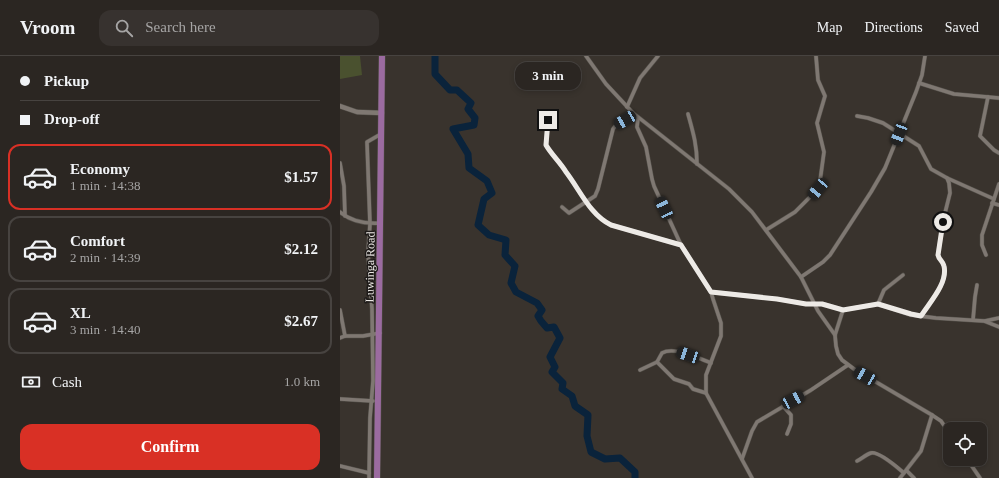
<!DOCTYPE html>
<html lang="en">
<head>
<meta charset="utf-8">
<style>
  body { margin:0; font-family:"Times New Roman",serif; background:#37322f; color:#f1f3f6; height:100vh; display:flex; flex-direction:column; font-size:15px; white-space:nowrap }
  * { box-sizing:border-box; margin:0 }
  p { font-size:13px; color:#a6a5a5 }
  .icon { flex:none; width:22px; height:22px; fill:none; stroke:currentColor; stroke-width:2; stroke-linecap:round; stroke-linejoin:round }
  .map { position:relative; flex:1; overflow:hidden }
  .side { display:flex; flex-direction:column; background:#2b2622; width:340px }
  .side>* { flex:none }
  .hud { display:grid; align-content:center; height:88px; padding:0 20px; background:#2b2622 }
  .tools { position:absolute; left:603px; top:366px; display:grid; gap:8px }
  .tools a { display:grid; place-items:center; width:44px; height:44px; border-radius:8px; background:#2b2622; box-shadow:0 2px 6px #0003,0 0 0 1px #474340; font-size:20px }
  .end { position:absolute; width:18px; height:18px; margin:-9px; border:5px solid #edeae6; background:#111; box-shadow:0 0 0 2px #111 }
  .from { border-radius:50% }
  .bubble { position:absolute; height:28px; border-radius:12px; background:#2b2622; box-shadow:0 2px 6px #0003,0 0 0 1px #474340; font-size:13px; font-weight:700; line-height:28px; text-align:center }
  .car { position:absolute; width:12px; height:24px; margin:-12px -6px; border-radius:5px; box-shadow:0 0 3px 1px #0007; background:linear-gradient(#222 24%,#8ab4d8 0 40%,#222 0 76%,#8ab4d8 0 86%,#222 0) }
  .hud b { display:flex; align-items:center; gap:14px; height:38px; font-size:15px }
  .hud b+b { border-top:1px solid #474340 }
  .hud i { width:10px; height:10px; background:#f1f3f6 }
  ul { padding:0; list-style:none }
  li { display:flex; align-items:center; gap:12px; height:66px; margin:0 8px 6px; padding:0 12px; border:2px solid #474340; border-radius:12px }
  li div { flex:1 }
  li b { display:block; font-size:15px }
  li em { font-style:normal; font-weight:700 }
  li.current { border-color:#d93025 }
  li>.icon { width:36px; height:36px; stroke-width:1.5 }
  .pay { display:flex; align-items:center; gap:10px; height:44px; padding:0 20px; font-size:15px }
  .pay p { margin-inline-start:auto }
  .button { display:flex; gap:8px; margin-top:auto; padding:8px 20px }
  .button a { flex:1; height:46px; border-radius:12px; background:#d93025; color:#fff; font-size:16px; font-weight:700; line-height:46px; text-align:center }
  header { display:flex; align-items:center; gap:24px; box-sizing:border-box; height:56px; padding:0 20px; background:#2b2622; border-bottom:1px solid #474340 }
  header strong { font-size:19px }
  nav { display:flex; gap:22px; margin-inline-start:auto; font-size:14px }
  .search { width:280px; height:36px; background:#37322f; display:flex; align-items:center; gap:10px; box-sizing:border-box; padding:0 14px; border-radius:12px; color:#a6a5a5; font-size:15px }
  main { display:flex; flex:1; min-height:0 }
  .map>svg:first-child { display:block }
  .green { fill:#4a512f }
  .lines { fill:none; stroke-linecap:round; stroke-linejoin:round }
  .river { stroke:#0a233b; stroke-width:7 }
  .minor-casing { stroke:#55514b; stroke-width:4.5 }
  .tertiary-casing { stroke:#55514b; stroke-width:5.5 }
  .trunk-casing { stroke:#55514b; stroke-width:7 }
  .minor { stroke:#7f7872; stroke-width:3.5 }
  .tertiary { stroke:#7f7872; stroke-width:4.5 }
  .trunk { stroke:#9b6ba0; stroke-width:6 }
  .route { stroke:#edeae6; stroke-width:5 }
  .labels { text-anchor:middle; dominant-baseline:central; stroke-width:3; stroke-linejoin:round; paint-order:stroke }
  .street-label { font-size:12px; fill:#edeae6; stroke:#1e1b19 }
</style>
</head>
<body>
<header>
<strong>Vroom</strong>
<div class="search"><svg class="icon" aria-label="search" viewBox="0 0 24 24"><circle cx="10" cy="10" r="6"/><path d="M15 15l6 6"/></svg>Search here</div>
<nav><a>Map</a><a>Directions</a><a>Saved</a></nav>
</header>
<main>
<section class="side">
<div class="hud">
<b><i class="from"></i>Pickup</b>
<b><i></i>Drop-off</b>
</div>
<ul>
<li class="current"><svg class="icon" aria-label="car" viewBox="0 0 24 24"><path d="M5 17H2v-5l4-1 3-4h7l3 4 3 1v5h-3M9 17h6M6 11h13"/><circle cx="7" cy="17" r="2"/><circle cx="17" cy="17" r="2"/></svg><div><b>Economy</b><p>1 min · 14:38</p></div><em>$1.57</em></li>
<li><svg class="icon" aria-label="car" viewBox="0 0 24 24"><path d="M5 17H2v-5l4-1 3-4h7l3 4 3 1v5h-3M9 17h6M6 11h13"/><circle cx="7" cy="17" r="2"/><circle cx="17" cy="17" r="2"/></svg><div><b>Comfort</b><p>2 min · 14:39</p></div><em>$2.12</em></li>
<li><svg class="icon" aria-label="car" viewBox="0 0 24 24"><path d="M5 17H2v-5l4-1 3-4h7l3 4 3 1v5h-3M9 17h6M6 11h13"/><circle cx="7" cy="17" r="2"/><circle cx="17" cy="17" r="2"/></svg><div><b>XL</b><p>3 min · 14:40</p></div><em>$2.67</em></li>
</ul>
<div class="pay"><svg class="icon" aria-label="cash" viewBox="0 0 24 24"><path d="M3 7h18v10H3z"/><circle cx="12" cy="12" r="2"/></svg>Cash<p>1.0 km</p></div>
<div class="button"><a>Confirm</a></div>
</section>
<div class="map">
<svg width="659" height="422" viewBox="0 0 659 422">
  <rect width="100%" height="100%" fill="#39332d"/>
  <!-- green -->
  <path class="green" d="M0,0H20L22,19L0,23Z"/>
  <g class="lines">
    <!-- river -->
    <path class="river" d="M95,0V18L110,34H117L131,47L128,53L135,62L134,69L113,73L128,98L129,112L147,125L152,137L144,143L138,169L149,179L166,184L165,199L175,210L171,227L176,236L197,247L202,254L198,260L201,265L207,272L214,271L220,282L210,301L215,311L212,316L223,327L222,333L232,340L235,350L248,359L247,380L251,396L265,403L280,402L295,416V422"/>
    <defs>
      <g id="minor">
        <path d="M246,0L266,28L293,57L389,133L412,156L461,221L478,255L495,279L496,290L498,298L502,304L514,313L592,359L601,365L610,378"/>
        <path d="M579,27L614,38L659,42"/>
        <path d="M648,41L640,80L654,94L659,97"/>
        <path d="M287,51L300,22L318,0"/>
        <path d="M348,58C353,76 357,89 357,108"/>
        <path d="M517,60L528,62L543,67L579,90L591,113L607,122L609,127L610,137L604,161L598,199C599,203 603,205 604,210C608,227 590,246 581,260"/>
        <path d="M298,62L297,71L306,91L312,123L314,130L341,189L371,236L373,243L381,267V280L366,319V337L412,422"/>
        <path d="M208,64L206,89C211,98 219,105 225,114C239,133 249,158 271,169L341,189"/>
        <path d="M0,107L4,130L5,160"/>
        <path d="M607,122L654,143"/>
        <path d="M652,147L659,149"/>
        <path d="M222,151L229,157L255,140L258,133L273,73L276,69L293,57"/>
        <path d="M0,156C12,166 25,168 40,167"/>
        <path d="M426,174L455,156L478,133L480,125L484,96L477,67L485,40L478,24L476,0"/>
        <path d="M646,199L642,189V179L659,128"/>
        <path d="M461,221L483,206L490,199L531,136L545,112L576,36L582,19L585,0"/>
        <path d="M371,236L437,243L466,248H483L503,254L538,248L571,259L596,262L644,265L659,271"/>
        <path d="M538,248L544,234L563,219"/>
        <path d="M0,254L5,280"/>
        <path d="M633,264L635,241L637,229"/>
        <path d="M645,265L659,262"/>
        <path d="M495,279L503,254"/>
        <path d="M0,282L5,280H23L40,277"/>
        <path d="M300,314L317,306"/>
        <path d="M366,337L353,333L349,328L334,323L317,306L322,297C334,290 358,302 371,307"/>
        <path d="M0,343L33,345"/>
        <path d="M443,350L451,359V368L447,378"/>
        <path d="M402,403L412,375L417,366L471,334L508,309"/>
        <path d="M627,403L640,422"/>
        <path d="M517,405C521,403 527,398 531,397C539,395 558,412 564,417"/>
        <path d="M0,410L29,417"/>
        <path d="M567,415L574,422"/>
        <path d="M29,422L30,362L33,325L32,253L28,197L30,168L27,86L41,78"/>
        <path d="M560,422L581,395L592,359"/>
      </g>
      <path id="tertiary" d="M0,50L17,56L42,57"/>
      <path id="trunk" d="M37,422L42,0"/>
    </defs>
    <!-- minor casing -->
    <use href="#minor" class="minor-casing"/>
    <!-- tertiary casing -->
    <use href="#tertiary" class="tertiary-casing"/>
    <!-- trunk casing -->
    <use href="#trunk" class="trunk-casing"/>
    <!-- minor -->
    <use href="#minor" class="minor"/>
    <!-- tertiary -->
    <use href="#tertiary" class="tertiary"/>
    <!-- trunk -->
    <use href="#trunk" class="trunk"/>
  </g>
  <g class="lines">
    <!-- route -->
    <path class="route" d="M208,64L206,89C211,98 220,106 226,116C240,134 250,159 271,169L341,189L371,236L437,243L466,248H482L503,254L538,248L571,258L581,260C590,246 608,227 604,210C603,205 599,204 598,199L603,166"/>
  </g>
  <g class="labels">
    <!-- street labels -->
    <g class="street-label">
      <text transform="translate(30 211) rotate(-89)">Luwinga Road</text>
    </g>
  </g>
</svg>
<div class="tools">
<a><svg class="icon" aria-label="locate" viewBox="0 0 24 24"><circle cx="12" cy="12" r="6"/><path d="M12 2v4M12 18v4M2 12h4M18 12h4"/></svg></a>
</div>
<i class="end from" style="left:603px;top:166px"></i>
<i class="end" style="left:208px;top:64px"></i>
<div class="bubble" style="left:175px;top:6px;width:66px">3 min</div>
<i class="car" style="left:285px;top:64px;rotate:240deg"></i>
<i class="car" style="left:559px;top:78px;rotate:201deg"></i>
<i class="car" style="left:478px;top:133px;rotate:220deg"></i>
<i class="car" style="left:324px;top:152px;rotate:335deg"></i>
<i class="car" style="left:348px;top:299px;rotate:289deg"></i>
<i class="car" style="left:525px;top:320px;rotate:300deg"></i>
<i class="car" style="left:453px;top:344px;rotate:62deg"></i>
</div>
</main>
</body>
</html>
